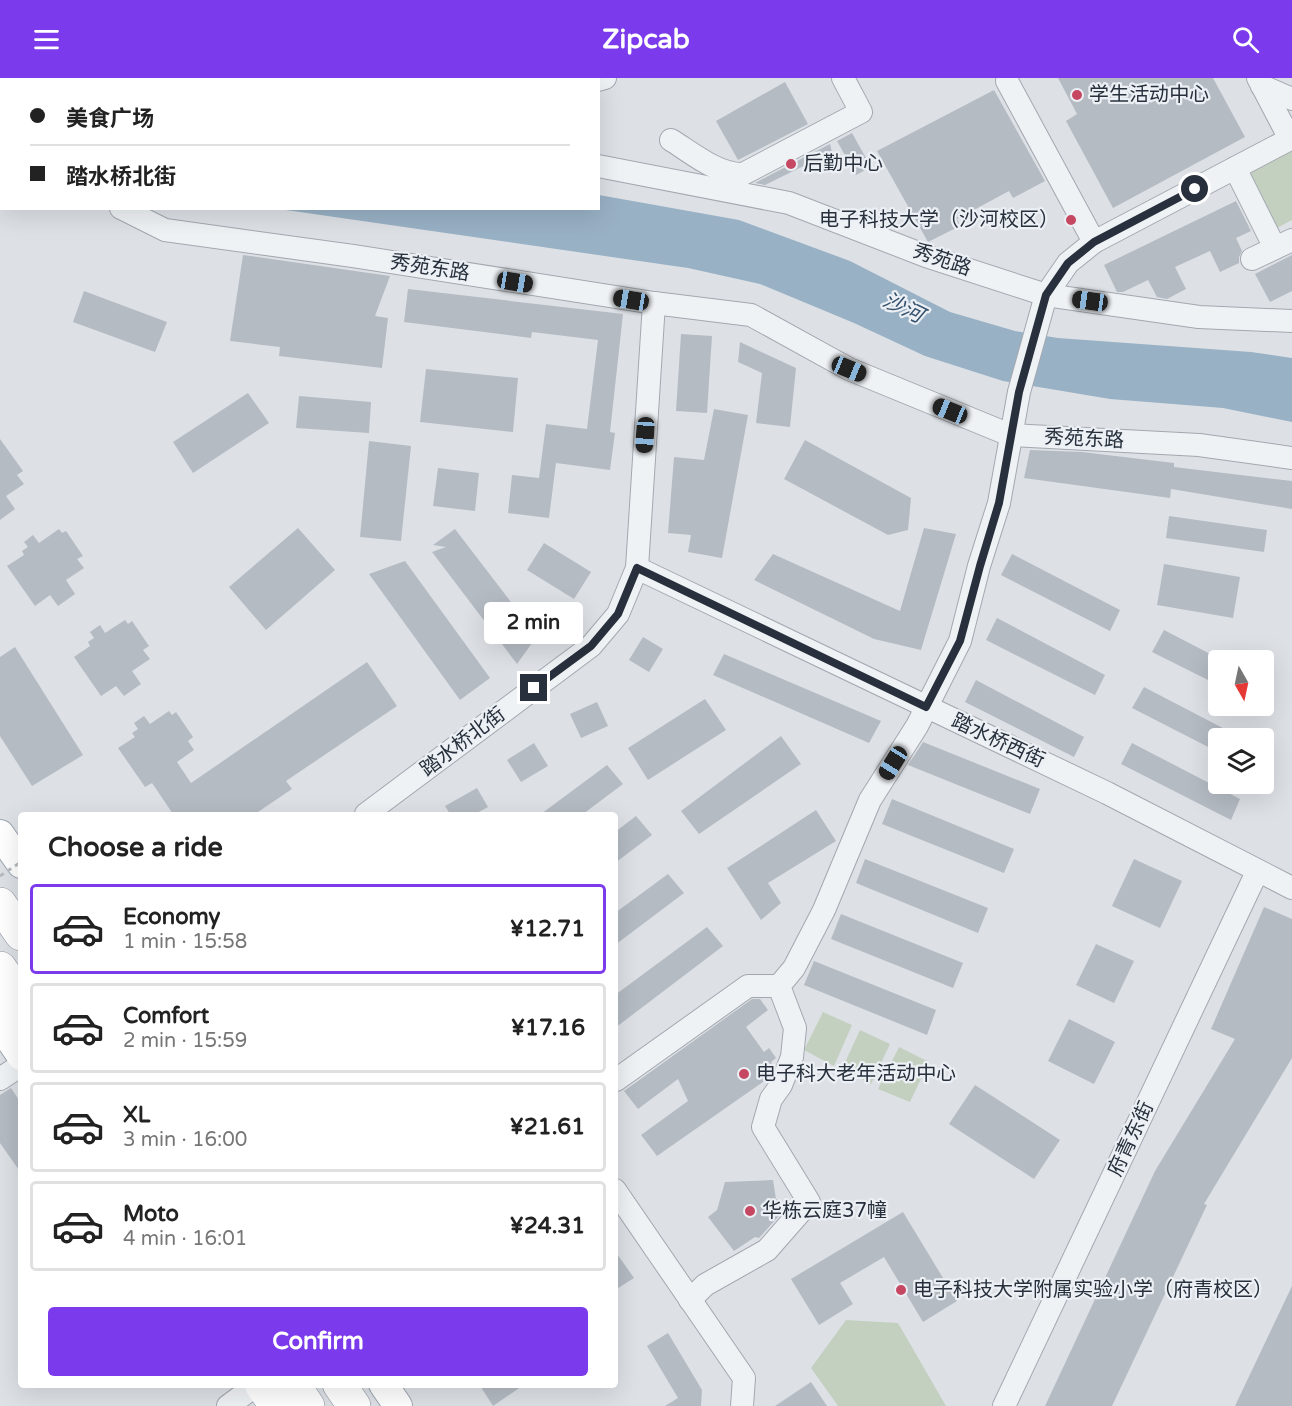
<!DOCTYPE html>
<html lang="en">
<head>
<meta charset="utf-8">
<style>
  body { margin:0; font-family:"Varela Round","Noto Sans SC",sans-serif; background:#f2f2f2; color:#222; height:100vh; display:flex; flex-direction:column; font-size:22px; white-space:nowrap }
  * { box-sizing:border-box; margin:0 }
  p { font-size:20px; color:#767676 }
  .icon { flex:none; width:33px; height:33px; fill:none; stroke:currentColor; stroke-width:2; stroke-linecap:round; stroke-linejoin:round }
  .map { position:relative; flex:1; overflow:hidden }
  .drawer { position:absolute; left:18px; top:734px; width:600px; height:576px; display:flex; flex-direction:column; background:#fff; border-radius:6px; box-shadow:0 6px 24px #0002 }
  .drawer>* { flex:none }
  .top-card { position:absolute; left:0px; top:0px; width:600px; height:132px; box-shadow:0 6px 24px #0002; display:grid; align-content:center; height:132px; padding:0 30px; background:#fff }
  .needle { width:39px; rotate:171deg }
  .tools { position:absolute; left:1208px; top:572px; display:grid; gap:12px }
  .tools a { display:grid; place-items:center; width:66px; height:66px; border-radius:6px; background:#fff; box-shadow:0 6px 24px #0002; font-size:30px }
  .end { position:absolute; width:27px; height:27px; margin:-14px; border:8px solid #27303c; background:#fff; box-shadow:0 0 0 3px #fff }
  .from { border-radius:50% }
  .bubble { position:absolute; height:42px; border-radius:6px; background:#fff; box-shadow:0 6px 24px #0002; font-size:20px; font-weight:800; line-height:42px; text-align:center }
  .car { position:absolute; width:18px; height:36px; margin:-18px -9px; border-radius:8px; box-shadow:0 0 4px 2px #0007; background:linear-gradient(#222 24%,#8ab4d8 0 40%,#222 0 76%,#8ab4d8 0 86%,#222 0) }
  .top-card b { display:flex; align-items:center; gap:21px; height:57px; font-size:22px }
  .top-card b+b { border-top:2px solid #e0e0e0 }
  .top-card i { width:15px; height:15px; background:#222 }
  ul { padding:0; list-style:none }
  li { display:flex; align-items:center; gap:18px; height:90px; margin:0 12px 9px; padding:0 18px; border:3px solid #e0e0e0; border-radius:6px }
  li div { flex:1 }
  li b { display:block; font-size:22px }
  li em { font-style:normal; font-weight:800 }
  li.active { border-color:#7c3aed }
  li>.icon { width:54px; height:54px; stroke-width:1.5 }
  h2 { padding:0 30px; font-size:27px; line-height:72px }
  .button { display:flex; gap:12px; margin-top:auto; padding:12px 30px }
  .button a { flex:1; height:69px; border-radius:6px; background:#7c3aed; color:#fff; font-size:24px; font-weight:800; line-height:69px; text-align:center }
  header { display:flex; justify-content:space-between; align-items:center; height:78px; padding:0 30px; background:#7c3aed; color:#fff; font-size:27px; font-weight:800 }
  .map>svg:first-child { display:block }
  .green { fill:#c4d0bf }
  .water { fill:#99b1c5 }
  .building { fill:#b5bbc3 }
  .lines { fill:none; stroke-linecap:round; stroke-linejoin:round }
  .minor-casing { stroke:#a3a8b0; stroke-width:24 }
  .major-casing { stroke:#9da6b1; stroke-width:30 }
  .highway-casing { stroke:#858f9c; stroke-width:34 }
  .minor { stroke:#eff2f5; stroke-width:22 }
  .major { stroke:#fff; stroke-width:28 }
  .highway { stroke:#fff; stroke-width:33 }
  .path-bridge { stroke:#b7bcc1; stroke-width:3; stroke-dasharray:4.5 4.5; stroke-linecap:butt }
  .route { stroke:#27303c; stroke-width:8 }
  .poi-dot { fill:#c64762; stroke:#ecf0f4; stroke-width:2 }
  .labels { text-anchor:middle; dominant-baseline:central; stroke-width:4.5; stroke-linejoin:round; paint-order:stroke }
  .poi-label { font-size:20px; fill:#27303c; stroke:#ecf0f4; text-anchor:start }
  .street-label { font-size:20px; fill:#27303c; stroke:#ecf0f4 }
  .water-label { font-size:21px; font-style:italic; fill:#34516d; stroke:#ecf0f4 }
</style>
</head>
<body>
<header><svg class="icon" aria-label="menu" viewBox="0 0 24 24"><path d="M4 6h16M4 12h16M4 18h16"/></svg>Zipcab<svg class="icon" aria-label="search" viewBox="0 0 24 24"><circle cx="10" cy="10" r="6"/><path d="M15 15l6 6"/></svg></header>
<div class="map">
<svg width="1292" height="1328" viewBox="0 0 1292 1328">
  <rect width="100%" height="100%" fill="#dde1e6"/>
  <!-- green -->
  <g class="green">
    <path d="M177,0H435L436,1L182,2Z"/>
    <path d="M1292,68V142L1277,150L1245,93Z"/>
    <path d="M823,934L852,947L834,988L804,972Z"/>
    <path d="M860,952L890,966L871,1006L842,991Z"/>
    <path d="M899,969L929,984L910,1024L878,1011Z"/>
    <path d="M846,1242L898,1245L946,1328H838L811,1290Z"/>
  </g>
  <!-- water -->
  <path class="water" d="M599,117L739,142L850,183L950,234L1015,253L1058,260L1251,274L1292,280V344L1223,330L1110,321L1003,303L925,278L854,245L760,206L688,190L279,131L598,130Z"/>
  <!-- building -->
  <g class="building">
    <path d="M1058,0H1213L1245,59L1113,130L1066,43L1077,36Z"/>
    <path d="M785,4L808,46L738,82L716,43Z"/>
    <path d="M994,12L1045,103L1013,120L1009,113L957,141L960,148L928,164L877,73Z"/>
    <path d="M852,55L871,89L856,97L837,63Z"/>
    <path d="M830,66L832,74L765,107L755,105Z"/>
    <path d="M1236,123L1251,153L1236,160L1242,173L1239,179V185L1220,194L1210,173L1175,189L1186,211L1167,221L1157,219L1148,202L1123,214H1117L1104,187Z"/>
    <path d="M243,177L390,198L375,238L388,240L382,290L279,278L280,269L230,263Z"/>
    <path d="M1292,177V213L1270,224L1255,196Z"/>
    <path d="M408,211L623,236L610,354L615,355L610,392L556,385L549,440L508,435L512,397L539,400L546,346L587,351L598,262L532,254L531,260L404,244Z"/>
    <path d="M84,213L167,244L155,274L73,244Z"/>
    <path d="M681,256L712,258L707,335L676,333Z"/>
    <path d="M740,264L796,290L790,349L756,345L762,295L738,284Z"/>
    <path d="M426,291L518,300L513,354L420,344Z"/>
    <path d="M248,315L269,345L193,395L173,364Z"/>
    <path d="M299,318L371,324L369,355L296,350Z"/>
    <path d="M714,331L748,337L722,480L688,474L691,457L668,455L674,379L704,382Z"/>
    <path d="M0,361L23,393L17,397L24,406L6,418L15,431L0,442Z"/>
    <path d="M805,362L911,420L908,452L888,457L784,401Z"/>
    <path d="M369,363L411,368L401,463L360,459Z"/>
    <path d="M1030,372L1082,374L1174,385V389L1292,403V431L1171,411L1170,420L1024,400Z"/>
    <path d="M438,390L479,395L475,433L433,428Z"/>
    <path d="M1169,438L1267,452L1264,474L1166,460Z"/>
    <path d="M298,450L335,492L266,552L229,509Z"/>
    <path d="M924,450L956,456L921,572L874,561L754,502L773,476L900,533Z"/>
    <path d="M59,451L62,455L66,453L83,478L77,481L84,490L66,502L75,516L58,528L50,517L35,528L7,488L24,477L22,473L28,469L24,464L33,457L39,465Z"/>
    <path d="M455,451L537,558L517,586L432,474L446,469L433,467Z"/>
    <path d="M544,465L591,494L574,521L527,492Z"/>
    <path d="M1012,476L1120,532L1110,553L1001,497Z"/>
    <path d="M405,483L490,600L460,622L369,496Z"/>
    <path d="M1164,486L1240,499L1233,540L1157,527Z"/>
    <path d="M997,540L1105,597L1095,617L986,562Z"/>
    <path d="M125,542L128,546L132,543L149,568L143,572L150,581L132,593L141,606L124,618L116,608L101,618L74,579L90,568L88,564L94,560L90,554L100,547L105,555Z"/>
    <path d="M1164,552L1218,580V607L1152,574Z"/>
    <path d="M643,559L663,571L649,594L629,582Z"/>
    <path d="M15,569L83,677L32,708L0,658V579Z"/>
    <path d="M724,576L881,643L869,665L713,597Z"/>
    <path d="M367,584L397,628L286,703L292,711L255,736H173L152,705L145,709L118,670L135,659L132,655L138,651L134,645L144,638L150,646L169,633L172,637L176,634L193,659L188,663L194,672L177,684L191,705Z"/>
    <path d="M976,602L1084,659L1074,679L965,624Z"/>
    <path d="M1144,609L1242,660H1218V674L1132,630Z"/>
    <path d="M705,621L726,652L648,702L628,670Z"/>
    <path d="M597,624L608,648L581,660L570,636Z"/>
    <path d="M781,658L801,686L699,756L681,733Z"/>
    <path d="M923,664L1040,711L1030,736L908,687Z"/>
    <path d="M534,665L548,688L521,704L507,682Z"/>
    <path d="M1132,665L1240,721L1231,742L1121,686Z"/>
    <path d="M607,687L623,706L583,736H541Z"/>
    <path d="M477,710L488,729L475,736H450L445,728Z"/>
    <path d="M892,721L1014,771L1004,795L882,746Z"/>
    <path d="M816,732L836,763L768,805L781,825L761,842L727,790Z"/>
    <path d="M636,738L652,757L615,785V754Z"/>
    <path d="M865,781L988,830L978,855L856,805Z"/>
    <path d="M1134,781L1182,803L1160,850L1112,828Z"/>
    <path d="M668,796L684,815L615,867V835Z"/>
    <path d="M1264,829L1292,841V980L1204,1126L1207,1127L1112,1328H1045L1155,1093L1235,961L1211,951Z"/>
    <path d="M841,836L963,885L953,910L831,861Z"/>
    <path d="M707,849L723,868L615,950V917Z"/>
    <path d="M1096,866L1134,883L1114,925L1076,907Z"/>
    <path d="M814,883L936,932L927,957L804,907Z"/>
    <path d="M752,921H760L768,932L746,949L764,974L769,970L776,980L771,984L774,988L770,999L657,1078L641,1057L688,1023L678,1001L638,1031L624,1013Z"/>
    <path d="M1069,941L1115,964L1094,1006L1048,983Z"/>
    <path d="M975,1007L1060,1062L1034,1101L949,1046Z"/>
    <path d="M11,1010L21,1025V1095L0,1065V1017Z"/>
    <path d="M773,1102L776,1121L786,1126V1130L759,1160L755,1159L734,1173L708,1139L717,1132L725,1104Z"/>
    <path d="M903,1134L957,1223L923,1244L884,1179L840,1205L853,1226L819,1247L791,1201Z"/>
    <path d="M615,1173L634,1200L615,1212Z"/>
    <path d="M1292,1208V1328H1235Z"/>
    <path d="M668,1255L702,1312L701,1328H665L678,1320L647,1268Z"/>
    <path d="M811,1304L827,1328H775Z"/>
    <path d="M479,1306H525L493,1328Z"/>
  </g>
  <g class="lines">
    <defs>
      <g id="minor">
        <path d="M5,0V2"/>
        <path d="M153,0L155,2"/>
        <path d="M1258,0L1290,61"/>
        <path d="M598,2L605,0"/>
        <path d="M1007,3L1094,164"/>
        <path d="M1262,8L1292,21"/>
        <path d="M671,62C692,75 718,97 743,96L861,34L843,0"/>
        <path d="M598,88L789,125L926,178L1046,217L1199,239L1292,243"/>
        <path d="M1235,90L1275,170"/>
        <path d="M121,130L165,152L353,178L654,225L751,237L849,291L1010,357L1199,367L1292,380"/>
        <path d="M1252,181L1292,162"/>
        <path d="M637,490L1107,715L1292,810"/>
        <path d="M366,736L591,568L618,536L637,490L654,225"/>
        <path d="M0,1001L21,987"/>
        <path d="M616,1002L748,908H779"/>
        <path d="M615,1112L744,1300L742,1328"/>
        <path d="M690,1222L705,1207L767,1172L809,1124L763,1049L771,1021L781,1007L792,979L795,950L779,908L794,890L824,832L870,722L917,648L960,563L979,488L999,425L1019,314L1046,217L1068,185L1094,164L1292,60"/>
        <path d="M228,1328L251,1311"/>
        <path d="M1004,1328L1257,794"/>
      </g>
      <g id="major">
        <path d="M0,756L21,786"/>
        <path d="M0,947L21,978"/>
        <path d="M383,1306L398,1328"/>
      </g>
      <g id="highway">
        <path d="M0,826L21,856"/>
        <path d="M0,890L21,920"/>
        <path d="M0,920L7,937L21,958"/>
        <path d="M261,1306L276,1328"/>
        <path d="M293,1306L308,1328"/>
        <path d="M339,1306L354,1328"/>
      </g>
    </defs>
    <!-- minor casing -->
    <use href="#minor" class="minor-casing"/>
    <!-- major casing -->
    <use href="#major" class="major-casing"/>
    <!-- highway casing -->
    <use href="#highway" class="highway-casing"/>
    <!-- minor -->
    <use href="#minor" class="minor"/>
    <!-- major -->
    <use href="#major" class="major"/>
    <!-- highway -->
    <use href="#highway" class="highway"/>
    <!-- path-bridge -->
    <path class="path-bridge" d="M0,798L21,784"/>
  </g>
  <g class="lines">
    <!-- route -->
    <path class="route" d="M534,610L591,568L618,536L637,490L926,629L960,563L980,488L999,425L1019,314L1046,217L1068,185L1094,164L1195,111"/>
  </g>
  <!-- markers -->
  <g class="poi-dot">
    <circle cx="1077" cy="17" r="6"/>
    <circle cx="791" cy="86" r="6"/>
    <circle cx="1071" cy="142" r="6"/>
    <circle cx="744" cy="996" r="6"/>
    <circle cx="750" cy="1133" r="6"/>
    <circle cx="901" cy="1212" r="6"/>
  </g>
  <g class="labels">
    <!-- poi labels -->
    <g class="poi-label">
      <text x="1089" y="17">学生活动中心</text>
      <text x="803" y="86">后勤中心</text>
      <text x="1059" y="142" text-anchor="end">电子科技大学（沙河校区）</text>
      <text x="756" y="996">电子科大老年活动中心</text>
      <text x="762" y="1133">华栋云庭37幢</text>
      <text x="913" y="1212">电子科技大学附属实验小学（府青校区）</text>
    </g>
    <!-- street labels -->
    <g class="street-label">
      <text transform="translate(942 182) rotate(19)">秀苑路</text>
      <text transform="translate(430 190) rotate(9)">秀苑东路</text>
      <text transform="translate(1084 361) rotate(3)">秀苑东路</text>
      <text transform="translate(998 663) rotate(25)">踏水桥西街</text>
      <text transform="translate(463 664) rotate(-37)">踏水桥北街</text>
      <text transform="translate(1131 1061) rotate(-65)">府青东街</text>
    </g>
    <!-- water labels -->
    <g class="water-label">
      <text transform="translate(903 230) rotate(26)">沙河</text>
    </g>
  </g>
</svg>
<div class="tools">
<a><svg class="needle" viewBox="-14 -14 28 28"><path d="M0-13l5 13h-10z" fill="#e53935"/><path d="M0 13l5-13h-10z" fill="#767676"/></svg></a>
<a><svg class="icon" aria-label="layers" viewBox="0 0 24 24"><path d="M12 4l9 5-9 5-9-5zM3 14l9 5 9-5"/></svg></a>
</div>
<i class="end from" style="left:1195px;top:111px"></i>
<i class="end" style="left:534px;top:610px"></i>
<div class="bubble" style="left:484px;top:524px;width:99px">2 min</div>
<i class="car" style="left:515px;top:204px;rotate:99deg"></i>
<i class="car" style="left:631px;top:222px;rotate:279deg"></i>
<i class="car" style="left:1090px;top:223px;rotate:278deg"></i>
<i class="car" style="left:849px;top:291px;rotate:112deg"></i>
<i class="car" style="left:950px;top:333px;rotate:292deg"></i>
<i class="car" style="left:645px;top:357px;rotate:184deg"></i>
<i class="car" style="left:893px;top:685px;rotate:212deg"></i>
<div class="top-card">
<b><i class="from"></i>美食广场</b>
<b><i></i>踏水桥北街</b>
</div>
<section class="drawer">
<h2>Choose a ride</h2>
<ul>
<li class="active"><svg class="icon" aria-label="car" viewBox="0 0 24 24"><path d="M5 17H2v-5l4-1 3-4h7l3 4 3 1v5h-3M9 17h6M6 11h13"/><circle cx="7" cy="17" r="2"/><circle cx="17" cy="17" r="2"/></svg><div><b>Economy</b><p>1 min · 15:58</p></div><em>¥12.71</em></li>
<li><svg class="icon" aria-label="car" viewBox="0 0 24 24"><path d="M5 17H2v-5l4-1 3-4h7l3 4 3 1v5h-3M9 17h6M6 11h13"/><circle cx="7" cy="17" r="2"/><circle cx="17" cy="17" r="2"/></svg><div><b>Comfort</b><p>2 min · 15:59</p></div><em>¥17.16</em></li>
<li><svg class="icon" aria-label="car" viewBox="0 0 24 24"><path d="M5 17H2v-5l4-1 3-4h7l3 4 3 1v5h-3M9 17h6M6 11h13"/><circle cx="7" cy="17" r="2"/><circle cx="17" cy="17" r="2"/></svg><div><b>XL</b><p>3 min · 16:00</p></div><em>¥21.61</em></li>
<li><svg class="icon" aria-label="car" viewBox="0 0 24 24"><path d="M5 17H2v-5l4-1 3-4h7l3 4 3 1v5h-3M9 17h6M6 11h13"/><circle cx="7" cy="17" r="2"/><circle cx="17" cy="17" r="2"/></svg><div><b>Moto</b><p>4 min · 16:01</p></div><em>¥24.31</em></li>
</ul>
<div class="button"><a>Confirm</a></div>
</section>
</div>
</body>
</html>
